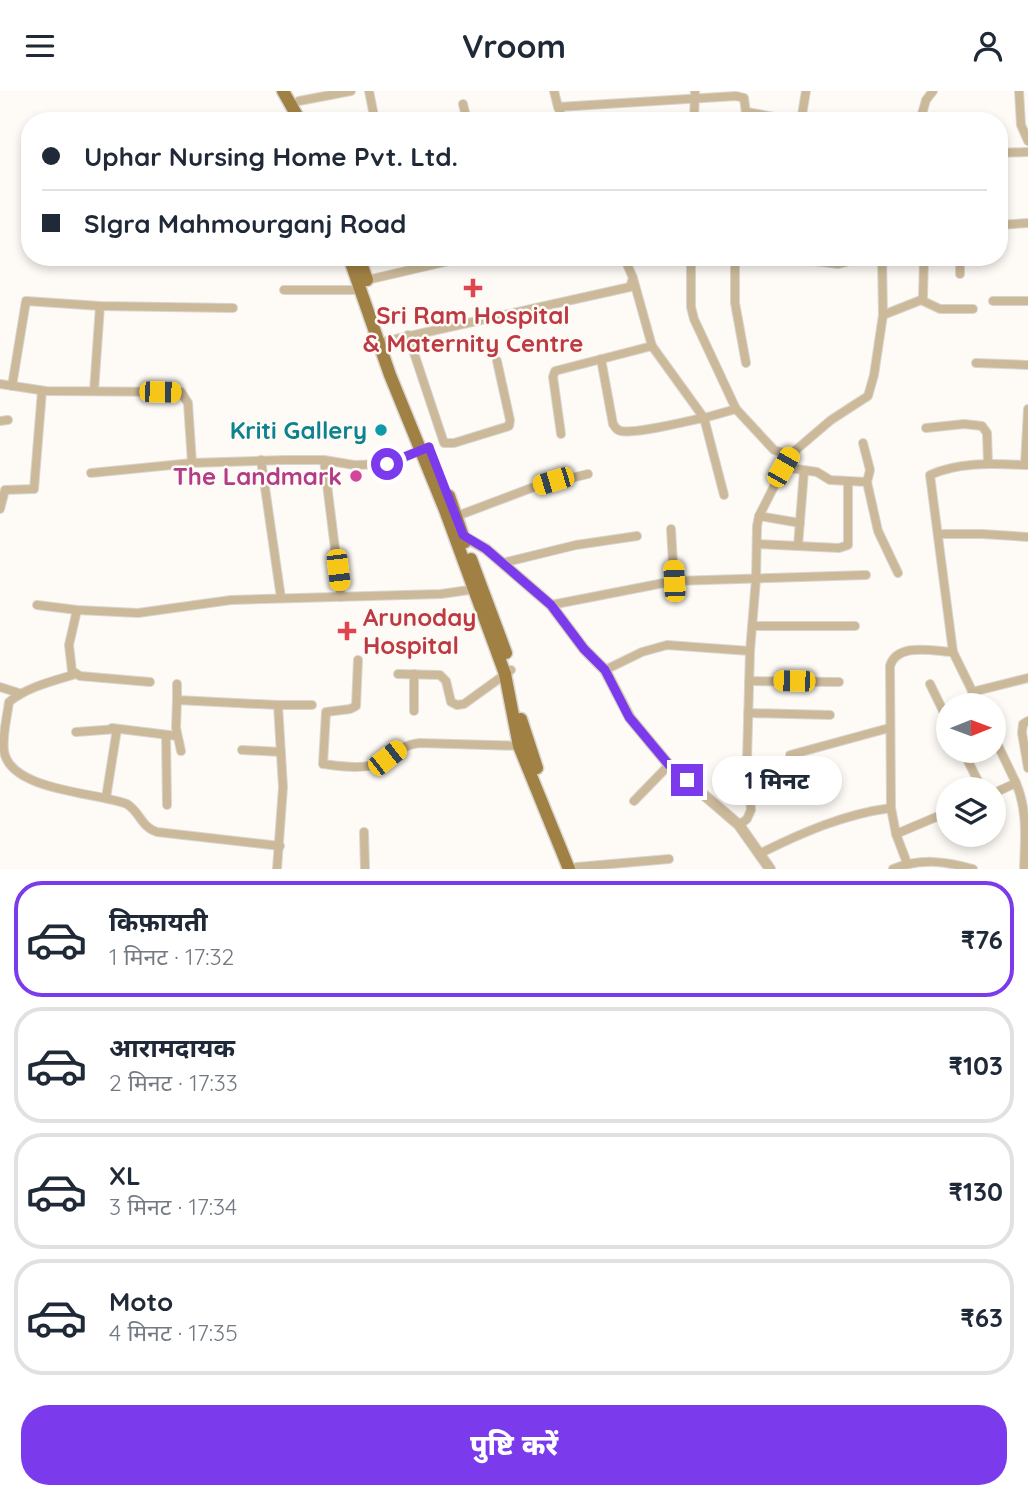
<!DOCTYPE html>
<html lang="hi">
<head>
<meta charset="utf-8">
<style>
  body { margin:0; font-family:Quicksand,"Noto Sans Devanagari",sans-serif; background:#f6f6f7; color:#1f2937; height:100vh; display:flex; flex-direction:column; font-size:26px; white-space:nowrap }
  * { box-sizing:border-box; margin:0 }
  p { font-size:23px; color:#747a83 }
  .icon { flex:none; width:38px; height:38px; fill:none; stroke:currentColor; stroke-width:2; stroke-linecap:round; stroke-linejoin:round }
  .map { position:relative; height:778px; overflow:hidden }
  .side { display:flex; flex-direction:column; background:#fff; flex:1 }
  .side>* { flex:none }
  .hud { position:absolute; left:21px; top:21px; width:987px; height:154px; border-radius:28px; box-shadow:0 4px 10px #0003; display:grid; align-content:center; height:154px; padding:0 21px; background:#fff }
  .needle { width:46px; rotate:89deg }
  .fabs { position:absolute; left:936px; top:602px; display:grid; gap:14px }
  .fabs a { display:grid; place-items:center; width:70px; height:70px; border-radius:50%; background:#fff; box-shadow:0 4px 10px #0003; font-size:35px }
  .end { position:absolute; width:32px; height:32px; margin:-16px; border:9px solid #7c3aed; background:#fff; box-shadow:0 0 0 4px #fff }
  .from { border-radius:50% }
  .bubble { position:absolute; height:49px; border-radius:24px; background:#fff; box-shadow:0 4px 10px #0003; font-size:23px; font-weight:800; line-height:49px; text-align:center }
  .car { position:absolute; width:21px; height:42px; margin:-21px -10px; border-radius:9px; box-shadow:0 0 5px 2px #0007; background:linear-gradient(#f5c518 24%,#345 0 40%,#f5c518 0 76%,#345 0 86%,#f5c518 0) }
  .hud b { display:flex; align-items:center; gap:24px; height:66px; font-size:26px }
  .hud b+b { border-top:2px solid #e0e1e3 }
  .hud i { width:18px; height:18px; background:#1f2937 }
  ul { padding:12px 0 0; list-style:none }
  li { display:flex; align-items:center; gap:21px; height:116px; margin:0 14px 10px; padding:0 7px; border:4px solid #e0e1e3; border-radius:28px }
  li div { flex:1 }
  li b { display:block; font-size:26px }
  li em { font-style:normal; font-weight:800 }
  li.active { border-color:#7c3aed }
  li>.icon { width:63px; height:63px; stroke-width:1.5 }
  .action { display:flex; gap:14px; margin-top:auto; padding:14px 21px }
  .action a { flex:1; height:80px; border-radius:28px; background:#7c3aed; color:#fff; font-size:28px; font-weight:800; line-height:80px; text-align:center }
  header { display:flex; justify-content:space-between; align-items:center; height:91px; padding:0 21px; background:#fff; font-size:32px; font-weight:800 }
  .map>svg:first-child { display:block }
  .lines { fill:none; stroke-linecap:round; stroke-linejoin:round }
  .minor-casing { stroke:#d9d6d1; stroke-width:10 }
  .tertiary-casing { stroke:#d9d6d1; stroke-width:12 }
  .primary-casing { stroke:#d9d6d1; stroke-width:15 }
  .minor { stroke:#cbb99a; stroke-width:8 }
  .tertiary { stroke:#cbb99a; stroke-width:10 }
  .primary { stroke:#a18044; stroke-width:12 }
  .route { stroke:#7c3aed; stroke-width:9 }
  .health-dot { fill:#e0444e; stroke:#fefbf6; stroke-width:2.5 }
  .culture-dot { fill:#0f9aa8; stroke:#fefbf6; stroke-width:2.5 }
  .hotel-dot { fill:#d1479c; stroke:#fefbf6; stroke-width:2.5 }
  .labels { text-anchor:middle; dominant-baseline:central; stroke-width:5; stroke-linejoin:round; paint-order:stroke }
  .health-label { font-size:24px; font-weight:bold; fill:#be3a42; stroke:#fefbf6 }
  .culture-label { font-size:24px; font-weight:bold; fill:#0d838f; stroke:#fefbf6; text-anchor:end }
  .hotel-label { font-size:24px; font-weight:bold; fill:#b23c85; stroke:#fefbf6; text-anchor:end }
</style>
</head>
<body>
<header><svg class="icon" aria-label="menu" viewBox="0 0 24 24"><path d="M4 6h16M4 12h16M4 18h16"/></svg>Vroom<svg class="icon" aria-label="person" viewBox="0 0 24 24"><circle cx="12" cy="8" r="4"/><path d="M4 21q1-7 8-7t8 7"/></svg></header>
<div class="map">
<svg width="1028" height="778" viewBox="0 0 1028 778">
  <rect width="100%" height="100%" fill="#fefbf6"/>
  <g class="lines">
    <defs>
      <g id="minor">
        <path d="M369,0L375,30"/>
        <path d="M554,0L558,16"/>
        <path d="M1019,0L1021,34L1028,50"/>
        <path d="M299,10L351,0"/>
        <path d="M463,13L467,30"/>
        <path d="M747,21L796,30"/>
        <path d="M512,26L513,30"/>
        <path d="M408,29L409,30"/>
        <path d="M564,30L558,16L736,5L744,7L747,30"/>
        <path d="M694,30L695,0"/>
        <path d="M801,30L806,0"/>
        <path d="M920,30L926,9L933,0"/>
        <path d="M999,62L1028,61"/>
        <path d="M999,134L1028,132"/>
        <path d="M691,166V216L694,228L736,318"/>
        <path d="M735,166V212L746,272"/>
        <path d="M784,166L838,173L846,171L848,166"/>
        <path d="M882,166L883,224"/>
        <path d="M960,183V166"/>
        <path d="M633,187L652,255L704,327L736,318L774,359L790,364"/>
        <path d="M367,189L466,166"/>
        <path d="M284,199H361"/>
        <path d="M921,209L940,218H973"/>
        <path d="M993,210H1028"/>
        <path d="M408,244L444,352H454L509,335L510,329L497,270"/>
        <path d="M387,250L630,196L633,187L624,166"/>
        <path d="M601,268L613,333C616,337 616,339 621,340C638,343 685,330 704,327L724,404"/>
        <path d="M976,272L1028,274"/>
        <path d="M0,293L46,300L181,301L188,312L192,372L285,369H324L354,374L387,373L429,356"/>
        <path d="M12,295L26,210L100,215L233,217"/>
        <path d="M94,300L100,215"/>
        <path d="M0,330L8,329"/>
        <path d="M926,337L964,333L982,335L987,342L988,373"/>
        <path d="M561,343L553,286L555,280L652,255"/>
        <path d="M863,352L870,379L867,391"/>
        <path d="M261,369L281,507"/>
        <path d="M324,369L341,506"/>
        <path d="M1025,373L1028,318"/>
        <path d="M783,376L817,381L830,389L867,391L878,440L898,482"/>
        <path d="M91,382L192,372"/>
        <path d="M0,418L5,399L34,398L42,300"/>
        <path d="M457,425L534,396L588,383"/>
        <path d="M759,425L800,432"/>
        <path d="M671,438L674,490"/>
        <path d="M938,443H982L1028,446"/>
        <path d="M757,453L839,457L848,454V390"/>
        <path d="M798,455L804,380"/>
        <path d="M502,472L576,454L637,445"/>
        <path d="M37,514L77,519L138,522L231,509L441,503L476,498"/>
        <path d="M551,514L674,490L866,484"/>
        <path d="M77,519L69,554L72,580L80,585L150,591"/>
        <path d="M752,535H855"/>
        <path d="M358,569L356,615L350,618L326,621L323,673C340,675 363,679 379,672C397,664 398,655 419,652L523,655"/>
        <path d="M605,579L642,561L667,554L750,560"/>
        <path d="M76,583C53,590 27,596 9,611C7,627 2,644 4,660C10,700 96,701 127,713C140,721 141,736 157,741L280,755"/>
        <path d="M398,583L440,584L446,590L451,611L457,614L464,613L511,579"/>
        <path d="M414,583V620"/>
        <path d="M749,590L839,591"/>
        <path d="M177,593V609L278,614L283,696L277,778"/>
        <path d="M930,593L948,630"/>
        <path d="M0,596L19,602"/>
        <path d="M972,601L1028,587"/>
        <path d="M177,609L176,637L181,660"/>
        <path d="M278,614H312"/>
        <path d="M979,614L953,561L930,384C960,370 996,373 1028,374"/>
        <path d="M748,622L830,624"/>
        <path d="M1028,630L1023,633L1022,642L1028,677"/>
        <path d="M112,637L177,645"/>
        <path d="M76,641L117,638L106,707"/>
        <path d="M166,644L167,714"/>
        <path d="M994,646L1016,692L994,702"/>
        <path d="M242,659L281,661"/>
        <path d="M963,660L982,698"/>
        <path d="M790,664L889,637"/>
        <path d="M1016,692C1028,720 1025,749 1024,778"/>
        <path d="M634,710L669,674"/>
        <path d="M891,717L890,575C897,551 933,560 953,561"/>
        <path d="M739,734L747,728L751,719L747,668L750,560L756,488L757,435L759,425L790,364L831,329L868,305L874,284L883,224L921,209L923,206L924,166"/>
        <path d="M364,741L365,778"/>
        <path d="M896,743L907,772"/>
        <path d="M759,763C801,742 844,723 891,717L896,743L948,721"/>
        <path d="M577,776L669,768"/>
        <path d="M893,778C920,767 945,770 973,778"/>
      </g>
      <path id="tertiary" d="M461,444L486,458L551,514L584,558L605,579L630,627L669,674L739,734L770,778"/>
      <g id="primary">
        <path d="M283,0L300,30"/>
        <path d="M349,166L390,284L445,419L505,583L519,655L569,778"/>
        <path d="M359,166L367,189"/>
        <path d="M449,405L465,451"/>
        <path d="M471,468L506,562"/>
        <path d="M521,628L537,677"/>
      </g>
    </defs>
    <!-- minor casing -->
    <use href="#minor" class="minor-casing"/>
    <!-- tertiary casing -->
    <use href="#tertiary" class="tertiary-casing"/>
    <!-- primary casing -->
    <use href="#primary" class="primary-casing"/>
    <!-- minor -->
    <use href="#minor" class="minor"/>
    <!-- tertiary -->
    <use href="#tertiary" class="tertiary"/>
    <!-- primary -->
    <use href="#primary" class="primary"/>
  </g>
  <g class="lines">
    <!-- route -->
    <path class="route" d="M387,373L429,356L463,444L486,458L551,514L584,558L605,579L629,626L669,674L687,689"/>
  </g>
  <!-- markers -->
  <g class="health-dot">
    <path d="M469.5 186.5h7v7h7v7h-7v7h-7v-7h-7v-7h7z"/>
    <path d="M343.5 529.5h7v7h7v7h-7v7h-7v-7h-7v-7h7z"/>
  </g>
  <circle class="culture-dot" cx="381" cy="339" r="7"/>
  <circle class="hotel-dot" cx="356" cy="385" r="7"/>
  <g class="labels">
    <!-- health labels -->
    <g class="health-label">
      <text x="473" y="224">Sri Ram Hospital<tspan x="473" dy="28">&amp; Maternity Centre</tspan></text>
      <text x="363" y="526" text-anchor="start">Arunoday<tspan x="363" dy="28">Hospital</tspan></text>
    </g>
    <!-- culture labels -->
    <g class="culture-label">
      <text x="367" y="339">Kriti Gallery</text>
    </g>
    <!-- hotel labels -->
    <g class="hotel-label">
      <text x="342" y="385">The Landmark</text>
    </g>
  </g>
</svg>
<div class="fabs">
<a><svg class="needle" viewBox="-14 -14 28 28"><path d="M0-13l5 13h-10z" fill="#e53935"/><path d="M0 13l5-13h-10z" fill="#747a83"/></svg></a>
<a><svg class="icon" aria-label="layers" viewBox="0 0 24 24"><path d="M12 4l9 5-9 5-9-5zM3 14l9 5 9-5"/></svg></a>
</div>
<i class="end from" style="left:387px;top:373px"></i>
<i class="end" style="left:687px;top:689px"></i>
<div class="bubble" style="left:712px;top:665px;width:130px">1 मिनट</div>
<i class="car" style="left:160px;top:301px;rotate:91deg"></i>
<i class="car" style="left:783px;top:376px;rotate:30deg"></i>
<i class="car" style="left:553px;top:390px;rotate:253deg"></i>
<i class="car" style="left:338px;top:479px;rotate:173deg"></i>
<i class="car" style="left:674px;top:490px;rotate:357deg"></i>
<i class="car" style="left:794px;top:590px;rotate:271deg"></i>
<i class="car" style="left:387px;top:667px;rotate:52deg"></i>
<div class="hud">
<b><i class="from"></i>Uphar Nursing Home Pvt. Ltd.</b>
<b><i></i>SIgra Mahmourganj Road</b>
</div>
</div>
<section class="side">
<ul>
<li class="active"><svg class="icon" aria-label="car" viewBox="0 0 24 24"><path d="M5 17H2v-5l4-1 3-4h7l3 4 3 1v5h-3M9 17h6M6 11h13"/><circle cx="7" cy="17" r="2"/><circle cx="17" cy="17" r="2"/></svg><div><b>किफ़ायती</b><p>1 मिनट · 17:32</p></div><em>₹76</em></li>
<li><svg class="icon" aria-label="car" viewBox="0 0 24 24"><path d="M5 17H2v-5l4-1 3-4h7l3 4 3 1v5h-3M9 17h6M6 11h13"/><circle cx="7" cy="17" r="2"/><circle cx="17" cy="17" r="2"/></svg><div><b>आरामदायक</b><p>2 मिनट · 17:33</p></div><em>₹103</em></li>
<li><svg class="icon" aria-label="car" viewBox="0 0 24 24"><path d="M5 17H2v-5l4-1 3-4h7l3 4 3 1v5h-3M9 17h6M6 11h13"/><circle cx="7" cy="17" r="2"/><circle cx="17" cy="17" r="2"/></svg><div><b>XL</b><p>3 मिनट · 17:34</p></div><em>₹130</em></li>
<li><svg class="icon" aria-label="car" viewBox="0 0 24 24"><path d="M5 17H2v-5l4-1 3-4h7l3 4 3 1v5h-3M9 17h6M6 11h13"/><circle cx="7" cy="17" r="2"/><circle cx="17" cy="17" r="2"/></svg><div><b>Moto</b><p>4 मिनट · 17:35</p></div><em>₹63</em></li>
</ul>
<div class="action"><a>पुष्टि करें</a></div>
</section>
</body>
</html>
